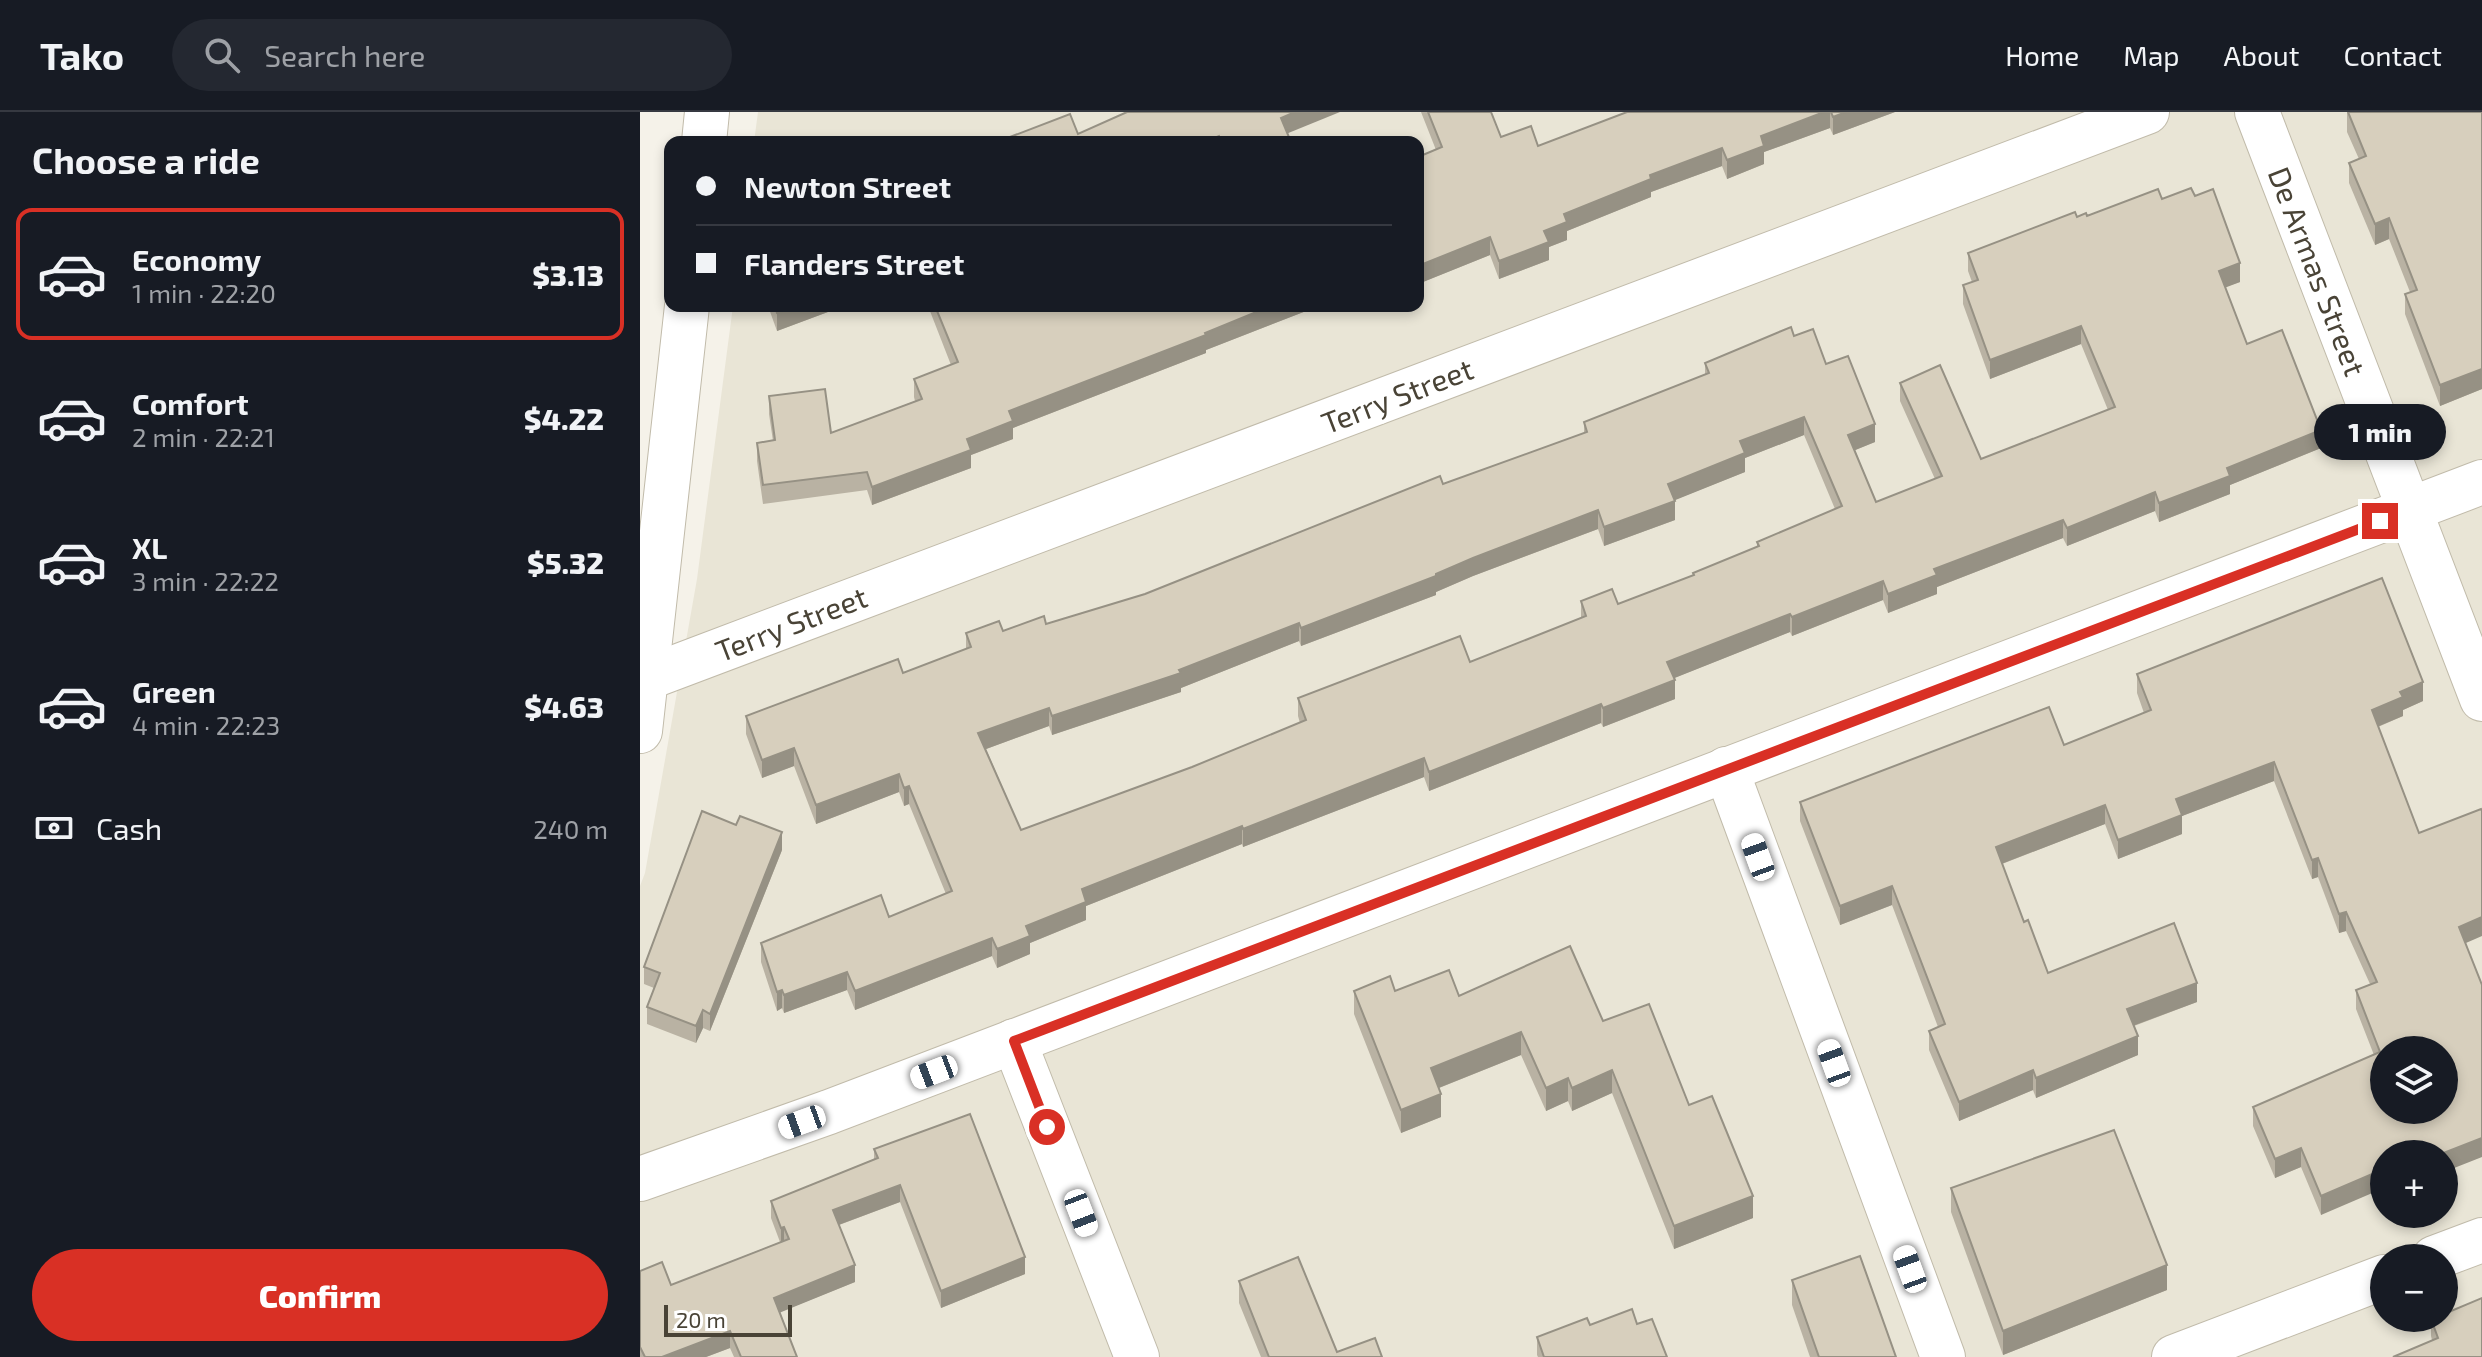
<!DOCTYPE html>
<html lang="en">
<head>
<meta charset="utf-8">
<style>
  body { margin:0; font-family:"Exo 2",sans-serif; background:#242831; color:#f1f3f6; height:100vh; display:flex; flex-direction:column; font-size:30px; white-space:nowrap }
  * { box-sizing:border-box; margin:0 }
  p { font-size:26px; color:#9ea1a6 }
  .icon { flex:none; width:44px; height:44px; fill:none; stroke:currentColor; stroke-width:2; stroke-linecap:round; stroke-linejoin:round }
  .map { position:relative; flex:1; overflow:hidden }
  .side { display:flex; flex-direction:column; background:#171b24; width:640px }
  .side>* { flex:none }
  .banner { position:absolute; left:24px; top:24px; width:760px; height:176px; border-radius:16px; box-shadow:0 4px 12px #0003; display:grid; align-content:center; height:176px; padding:0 32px; background:#171b24 }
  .tools { position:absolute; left:1730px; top:924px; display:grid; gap:16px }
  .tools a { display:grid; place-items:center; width:88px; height:88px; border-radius:50%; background:#171b24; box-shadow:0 4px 12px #0003; font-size:40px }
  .scale { position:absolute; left:24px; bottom:20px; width:128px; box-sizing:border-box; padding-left:8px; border:4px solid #494336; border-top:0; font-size:22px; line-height:28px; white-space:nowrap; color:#494336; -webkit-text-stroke:6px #fff; paint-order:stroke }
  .end { position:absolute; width:36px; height:36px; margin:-18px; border:10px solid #d93025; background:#fff; box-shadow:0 0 0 4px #fff }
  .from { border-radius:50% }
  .bubble { position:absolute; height:56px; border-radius:28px; background:#171b24; box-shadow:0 4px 12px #0003; font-size:26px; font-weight:800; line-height:56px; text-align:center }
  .car { position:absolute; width:24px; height:48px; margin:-24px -12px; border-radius:10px; box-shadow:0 0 6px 2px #0007; background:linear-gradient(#fff 24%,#345 0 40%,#fff 0 76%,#345 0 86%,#fff 0) }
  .banner b { display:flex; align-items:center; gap:28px; height:76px; font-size:30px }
  .banner b+b { border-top:2px solid #363941 }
  .banner i { width:20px; height:20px; background:#f1f3f6 }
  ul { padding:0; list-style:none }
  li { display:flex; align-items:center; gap:24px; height:132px; margin:0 16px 12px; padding:0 16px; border:4px solid transparent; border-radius:16px }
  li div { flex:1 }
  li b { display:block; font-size:30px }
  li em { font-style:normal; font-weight:800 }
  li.current { border-color:#d93025 }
  li>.icon { width:72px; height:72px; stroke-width:1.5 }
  h2 { padding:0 32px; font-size:36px; line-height:96px }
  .pay { display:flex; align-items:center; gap:20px; height:88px; padding:0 32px; font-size:30px }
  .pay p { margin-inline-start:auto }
  .primary-button { display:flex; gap:16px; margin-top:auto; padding:16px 32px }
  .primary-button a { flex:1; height:92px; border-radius:48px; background:#d93025; color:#fff; font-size:32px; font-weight:800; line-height:92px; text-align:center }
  header { display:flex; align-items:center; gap:48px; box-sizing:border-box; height:112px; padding:0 40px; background:#171b24; border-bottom:2px solid #363941 }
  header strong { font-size:38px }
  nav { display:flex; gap:44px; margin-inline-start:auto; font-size:28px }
  .search { width:560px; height:72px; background:#242831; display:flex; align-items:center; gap:20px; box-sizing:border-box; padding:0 28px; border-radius:44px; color:#9ea1a6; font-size:30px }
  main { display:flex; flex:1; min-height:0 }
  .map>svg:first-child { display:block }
  .residential { fill:#e9e5d6; fill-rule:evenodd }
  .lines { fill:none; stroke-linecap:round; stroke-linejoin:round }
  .minor-casing { stroke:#c1bbaa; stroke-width:46 }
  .tertiary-casing { stroke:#c1bbaa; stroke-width:46 }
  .minor { stroke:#fff; stroke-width:44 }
  .tertiary { stroke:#fff; stroke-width:44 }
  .wall { fill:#b9b2a3; fill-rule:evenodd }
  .shaded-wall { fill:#969184 }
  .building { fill:#d7cfbd; stroke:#969184; stroke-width:2; fill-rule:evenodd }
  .route { stroke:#d93025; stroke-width:10 }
  .labels { text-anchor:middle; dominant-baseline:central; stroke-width:7; stroke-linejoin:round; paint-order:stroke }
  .street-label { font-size:30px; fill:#494336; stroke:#fff }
</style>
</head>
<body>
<header>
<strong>Tako</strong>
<div class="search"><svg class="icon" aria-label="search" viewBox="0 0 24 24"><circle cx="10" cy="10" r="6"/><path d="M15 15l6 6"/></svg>Search here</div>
<nav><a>Home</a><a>Map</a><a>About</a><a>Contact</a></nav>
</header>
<main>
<section class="side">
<h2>Choose a ride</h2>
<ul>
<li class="current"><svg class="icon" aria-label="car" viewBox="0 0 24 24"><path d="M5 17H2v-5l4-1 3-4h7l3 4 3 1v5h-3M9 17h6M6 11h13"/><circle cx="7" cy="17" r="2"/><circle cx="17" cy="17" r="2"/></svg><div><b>Economy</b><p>1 min · 22:20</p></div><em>$3.13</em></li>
<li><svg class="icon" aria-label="car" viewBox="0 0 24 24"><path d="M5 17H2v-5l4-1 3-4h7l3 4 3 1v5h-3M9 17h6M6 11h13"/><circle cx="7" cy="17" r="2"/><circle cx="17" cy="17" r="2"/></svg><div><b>Comfort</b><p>2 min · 22:21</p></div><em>$4.22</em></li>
<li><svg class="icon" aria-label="car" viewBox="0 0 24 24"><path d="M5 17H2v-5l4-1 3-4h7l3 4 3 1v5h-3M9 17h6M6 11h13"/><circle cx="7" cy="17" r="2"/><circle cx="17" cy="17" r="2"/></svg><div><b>XL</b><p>3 min · 22:22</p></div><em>$5.32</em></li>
<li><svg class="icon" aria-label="car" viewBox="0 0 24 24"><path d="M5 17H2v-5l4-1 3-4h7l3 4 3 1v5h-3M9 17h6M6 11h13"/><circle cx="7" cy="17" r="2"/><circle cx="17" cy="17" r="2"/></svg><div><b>Green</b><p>4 min · 22:23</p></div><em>$4.63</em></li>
</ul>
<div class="pay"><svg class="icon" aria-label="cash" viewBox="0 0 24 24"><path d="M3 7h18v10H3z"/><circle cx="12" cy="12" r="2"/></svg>Cash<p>240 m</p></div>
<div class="primary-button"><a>Confirm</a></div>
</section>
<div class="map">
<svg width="1842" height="1245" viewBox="0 0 1842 1245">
  <rect width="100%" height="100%" fill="#f5f2e9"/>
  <!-- residential -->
  <path class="residential" d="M118,0H1842V1245H0V774L5,761L57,467L93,194H778V30H114ZM1744,938H1804V998H1744ZM1744,1042H1804V1102H1744ZM1744,1146H1804V1206H1744Z"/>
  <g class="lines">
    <defs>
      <g id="minor">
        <path d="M1617,0L1842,587"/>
        <path d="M7,566L1507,0"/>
        <path d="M1086,657L1303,1245"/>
        <path d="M374,929L497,1245"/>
        <path d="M0,1067L189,1000L1842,370"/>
        <path d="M1794,1146L1842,1128"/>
        <path d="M1534,1245L1744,1165"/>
      </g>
      <g id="tertiary">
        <path d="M64,30L67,0"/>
        <path d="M0,619L47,194"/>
      </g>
    </defs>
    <!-- minor casing -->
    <use href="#minor" class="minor-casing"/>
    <!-- tertiary casing -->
    <use href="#tertiary" class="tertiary-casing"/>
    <!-- minor -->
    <use href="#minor" class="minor"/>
    <!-- tertiary -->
    <use href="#tertiary" class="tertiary"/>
  </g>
  <!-- wall -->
  <g class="wall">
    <path d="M781,0H851L861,25L898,34L987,0H1255L1193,23L1190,16L1124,40V52L1087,67L1082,54L1011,80V85L927,119V128L909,135V148L859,167L850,143L778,172V45L796,38Z"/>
    <path d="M1707,0H1842V277L1800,294L1765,202V182L1770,180L1749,127L1735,133L1709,71V51L1719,47L1707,20Z"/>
    <path d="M1522,87L1600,170L1585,175L1607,232L1681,336L1590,373V382L1519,410L1515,399L1427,434L1423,426L1297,475V482L1248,501L1243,488L1152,524L1150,520L1034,566L1035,587L963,615L961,611L789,679L784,665L603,735L602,732L446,794V808L390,831V842L357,856L352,844L215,898L207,878L144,901L142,896L137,899L121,850V831L249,805L306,782L269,692L264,694L259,680L176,712L154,654L122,666L106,622V604L263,561L326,537V521L363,519L406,512L505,482L944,321V310L1065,263V251L1154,224L1186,252L1235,330L1215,338L1236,390L1295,367L1260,289V271L1341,347L1468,298L1441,232L1350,267L1323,192V173L1332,170L1328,159V141L1437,105ZM1164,323L1195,397L1117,430V435L1053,463L978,492L941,489V506L830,550L658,586V604L660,611L552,655L381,718L346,637L409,614L412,623L541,580V576L659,529L661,534L796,483V480L833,464L958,417L964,434L1035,408L1034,388L1105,360V346Z"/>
    <path d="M128,194H204L137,219Z"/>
    <path d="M288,194H679L566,238V241L373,316V327L331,343V356L232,393L227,378L123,392L117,349V331L133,329L129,302V284L191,321L275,289L274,285V267L311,253Z"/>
    <path d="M1497,562L1783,589L1763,598V604L1738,615L1779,721L1825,831L1804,1042H1744L1681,1103L1661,1055L1635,1066L1613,1014V995L1734,943L1716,897V878L1730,872L1706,819L1699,821L1678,765L1672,767L1634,669L1542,704V722L1478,747L1465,712L1362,752L1384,810L1408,861L1557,890L1494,914L1498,943L1396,986L1393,978L1319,1009L1289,938V919L1298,915L1252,793L1200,813L1160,709V690L1424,633L1504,601L1497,581Z"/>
    <path d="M142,738L70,919L63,916L56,931L7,912V895L14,876L4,872V855Z"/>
    <path d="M714,879H755L819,884L963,909L1049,993L1113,1106L1034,1137L972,981L932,999L928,989L906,999L881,943L799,976L801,1005L761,1021L714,902Z"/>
    <path d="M234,1037L385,1162L301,1196L260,1090L199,1113L215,1170L140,1200L157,1245H94L90,1236L66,1245H0V1159L31,1173L140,1130L131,1106V1089L234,1047Z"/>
    <path d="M1311,1076L1527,1178L1363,1243L1311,1100Z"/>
    <path d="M1152,1168L1256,1245H1170L1152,1193Z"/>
    <path d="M599,1169L697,1240L742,1245H621L599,1191Z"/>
    <path d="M1791,1207L1842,1245L1792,1228L1791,1224Z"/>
    <path d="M997,1212L1027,1245H898L897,1243V1225L950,1213Z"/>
  </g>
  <!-- shaded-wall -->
  <g class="shaded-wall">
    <path d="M655,0H700L641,24V6Z"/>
    <path d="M1184,0H1190V16L1124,40V52L1087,67V48L1121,24Z"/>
    <path d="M1206,0H1255L1193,23V5Z"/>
    <path d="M579,24V30H564Z"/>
    <path d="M1082,36V54L1011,80V85L927,119V128L909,135V148L859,167V149L904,119L924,102L1010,63Z"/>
    <path d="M1749,106V127L1735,133V112Z"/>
    <path d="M850,125V143L778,172V154Z"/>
    <path d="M1600,151V170L1579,178V159Z"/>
    <path d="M155,194H204L137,219V201Z"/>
    <path d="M221,194H236L221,199Z"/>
    <path d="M631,194H679L566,238V241L373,316V327L331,343V356L232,393V375L327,327L369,299Z"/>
    <path d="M1441,214V232L1350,267V248Z"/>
    <path d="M1842,257V277L1800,294V273Z"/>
    <path d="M1164,305V323L1105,346V360L1028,391V372L1100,329Z"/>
    <path d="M1235,312V330L1208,341V323Z"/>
    <path d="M1681,318V336L1590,373V382L1519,410V391L1587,356Z"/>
    <path d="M1515,380V399L1427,434V416Z"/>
    <path d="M1035,389V408L964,434V415Z"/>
    <path d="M958,398V417L833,464L796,480V483L661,534V516L796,462L833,446Z"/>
    <path d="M1423,408V426L1297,475V482L1248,501V482L1294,457Z"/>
    <path d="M1243,469V488L1152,524V505Z"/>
    <path d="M1150,502V520L1027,569V550Z"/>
    <path d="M659,511V529L541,576V580L412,623V604L539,558Z"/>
    <path d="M1035,568V587L963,615V596Z"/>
    <path d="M1783,570V589L1763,598V604L1732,617V598L1760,580Z"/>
    <path d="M961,592V611L789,679V660Z"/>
    <path d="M409,596V614L338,640V621Z"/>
    <path d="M154,636V654L122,666V648Z"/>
    <path d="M784,646V665L603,735V717Z"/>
    <path d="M1634,650V669L1542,704V722L1478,747V728L1536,687Z"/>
    <path d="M259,662V680L176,712V693Z"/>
    <path d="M269,674V692L264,694V676Z"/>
    <path d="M1465,693V712L1356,754V735Z"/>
    <path d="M602,714V732L446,794V808L390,831V842L357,856V837L386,814L442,777Z"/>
    <path d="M142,720V738L70,919V902Z"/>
    <path d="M1678,746V765L1672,767V748Z"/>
    <path d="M1252,774V793L1200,813V794Z"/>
    <path d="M1706,800V819L1699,821V802Z"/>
    <path d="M1842,805V824L1819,834V815Z"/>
    <path d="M352,826V844L215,898V879Z"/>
    <path d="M207,860V878L144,901V883Z"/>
    <path d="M1557,871V890L1487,916V897Z"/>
    <path d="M142,878V896L137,899V880Z"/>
    <path d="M63,898V916L56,931V914Z"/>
    <path d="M881,920V943L791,979V956Z"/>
    <path d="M1498,924V943L1396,986V966Z"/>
    <path d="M972,958V981L932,999V976Z"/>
    <path d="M1393,958V978L1319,1009V990Z"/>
    <path d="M928,966V989L906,999V976Z"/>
    <path d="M801,982V1005L761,1021V998Z"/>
    <path d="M1842,1026V1045L1804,1060V1042H1801Z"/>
    <path d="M1661,1036V1055L1635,1066V1047Z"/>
    <path d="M1744,1057V1076L1681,1103V1084Z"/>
    <path d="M260,1073V1090L193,1115V1098Z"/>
    <path d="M1113,1084V1106L1034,1137V1114Z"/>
    <path d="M144,1115V1133L141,1134V1116Z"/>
    <path d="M385,1145V1162L301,1196V1179Z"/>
    <path d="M215,1153V1170L134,1203V1186Z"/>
    <path d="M1527,1153V1178L1363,1243V1219Z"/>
    <path d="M90,1219V1236L66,1245H22Z"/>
  </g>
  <!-- building -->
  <g class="building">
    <path d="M487,0H655L641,6L651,30H581L579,24L564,30H357L430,2L438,22Z"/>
    <path d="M788,0H851L861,25L891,14L898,34L987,0H1184L1121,24L1124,34L1087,48L1082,36L1010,63L1011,67L924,102L927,110L904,119L909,130L859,149L850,125L778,154V45L802,35Z"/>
    <path d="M1191,0H1206L1193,5Z"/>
    <path d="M1708,0H1842V257L1800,273L1765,182L1777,178L1749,106L1735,112L1709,51L1726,44Z"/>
    <path d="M1551,76L1555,84L1573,77L1600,151L1579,159L1607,232L1642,218L1681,318L1587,356L1590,364L1519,391L1515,380L1427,416L1423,408L1294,457L1297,463L1248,482L1243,469L1152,505L1150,502L1027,550L1035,568L963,596L961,592L789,660L784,646L603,717L602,714L442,777L446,790L386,814L390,824L357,837L352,826L215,879L207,860L144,883L142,878L137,880L121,831L241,783L249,805L312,779L269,674L264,676L259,662L176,693L154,636L122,648L106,604L258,547L263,561L331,535L326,521L359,509L363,519L404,504L406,512L505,482L800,364L803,372L947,320L944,310L1069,261L1065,251L1151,215L1154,224L1173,217L1186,252L1208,244L1235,312L1208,323L1236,390L1302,364L1260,271L1300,253L1341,347L1475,295L1441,214L1350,248L1323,173L1338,168L1328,141L1435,100L1437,105L1446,101L1447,104L1518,77L1522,87ZM1164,305L1202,394L1117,430L1119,434L1053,461L1054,463L978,492L972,477L941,489L946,504L830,550L820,524L658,586L666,608L552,655L381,718L338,621L409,596L412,604L541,561L539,558L659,511L661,516L796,464V462L833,446L958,398L964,415L1035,389L1028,372L1105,341L1100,329Z"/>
    <path d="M135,194H155L137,201Z"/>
    <path d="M295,194H631L565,221L566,223L369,299L373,309L327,327L331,338L232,375L227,360L123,373L117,331L135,328L129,284L185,277L191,321L282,287L274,267L318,250Z"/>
    <path d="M1742,466L1783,570L1760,580L1763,585L1732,598L1779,721L1841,697L1842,699V805L1819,815L1842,873V1026L1801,1042L1799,1039L1793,1042H1744V1057L1681,1084L1661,1036L1635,1047L1613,995L1740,940L1716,878L1737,870L1706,800L1699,802L1678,746L1672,748L1634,650L1536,687L1542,703L1478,728L1465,693L1356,735L1384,810L1388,808L1408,861L1534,811L1557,871L1487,897L1498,924L1396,966L1393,958L1319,990L1289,919L1305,912L1252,774L1200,794L1160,690L1409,595L1424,633L1511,598L1497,562ZM1744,938H1804V998H1744Z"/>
    <path d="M62,699L96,713L100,704L142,720L70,902L63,898L56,914L7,895L20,861L4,855Z"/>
    <path d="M930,834L963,909L1009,892L1049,993L1072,984L1113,1084L1034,1114L972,958L932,976L928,966L906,976L881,920L791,956L801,982L761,998L714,879L750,864L755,879L809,858L819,884Z"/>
    <path d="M330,1002L385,1145L301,1179L260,1073L193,1098L215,1153L134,1186L157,1245H101L90,1219L22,1245H5L0,1235V1159L22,1150L31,1173L149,1127L144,1115L141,1116L131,1089L238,1046L234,1037Z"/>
    <path d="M1474,1018L1527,1153L1363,1219L1311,1076Z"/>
    <path d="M1220,1144L1256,1245H1179L1152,1168Z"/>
    <path d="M658,1145L697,1240L735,1226L742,1245H629L599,1169Z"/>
    <path d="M1842,1186V1245H1753L1798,1226L1791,1207L1804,1206V1202Z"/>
    <path d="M992,1197L997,1212L1012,1207L1027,1245H904L897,1225L947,1206L950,1213Z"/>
  </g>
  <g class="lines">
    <!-- route -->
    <path class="route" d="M407,1015L374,929L1740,409"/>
  </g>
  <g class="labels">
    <!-- street labels -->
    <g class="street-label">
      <text transform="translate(1678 159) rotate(69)">De Armas Street</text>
      <text transform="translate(757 283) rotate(-21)">Terry Street</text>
      <text transform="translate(151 511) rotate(-21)">Terry Street</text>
    </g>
  </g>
</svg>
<div class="tools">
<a><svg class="icon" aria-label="layers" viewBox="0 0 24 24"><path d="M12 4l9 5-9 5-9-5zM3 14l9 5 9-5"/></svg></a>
<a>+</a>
<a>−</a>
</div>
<div class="scale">20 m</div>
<i class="end from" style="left:407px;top:1015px"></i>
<i class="end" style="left:1740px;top:409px"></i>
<div class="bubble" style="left:1674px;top:292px;width:132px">1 min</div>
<i class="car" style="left:1118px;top:745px;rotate:340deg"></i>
<i class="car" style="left:1194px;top:951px;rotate:340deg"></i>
<i class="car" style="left:294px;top:960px;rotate:249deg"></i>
<i class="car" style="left:162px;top:1010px;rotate:250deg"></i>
<i class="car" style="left:441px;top:1101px;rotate:159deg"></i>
<i class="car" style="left:1270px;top:1157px;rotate:340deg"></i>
<div class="banner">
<b><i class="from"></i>Newton Street</b>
<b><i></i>Flanders Street</b>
</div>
</div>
</main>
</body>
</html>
